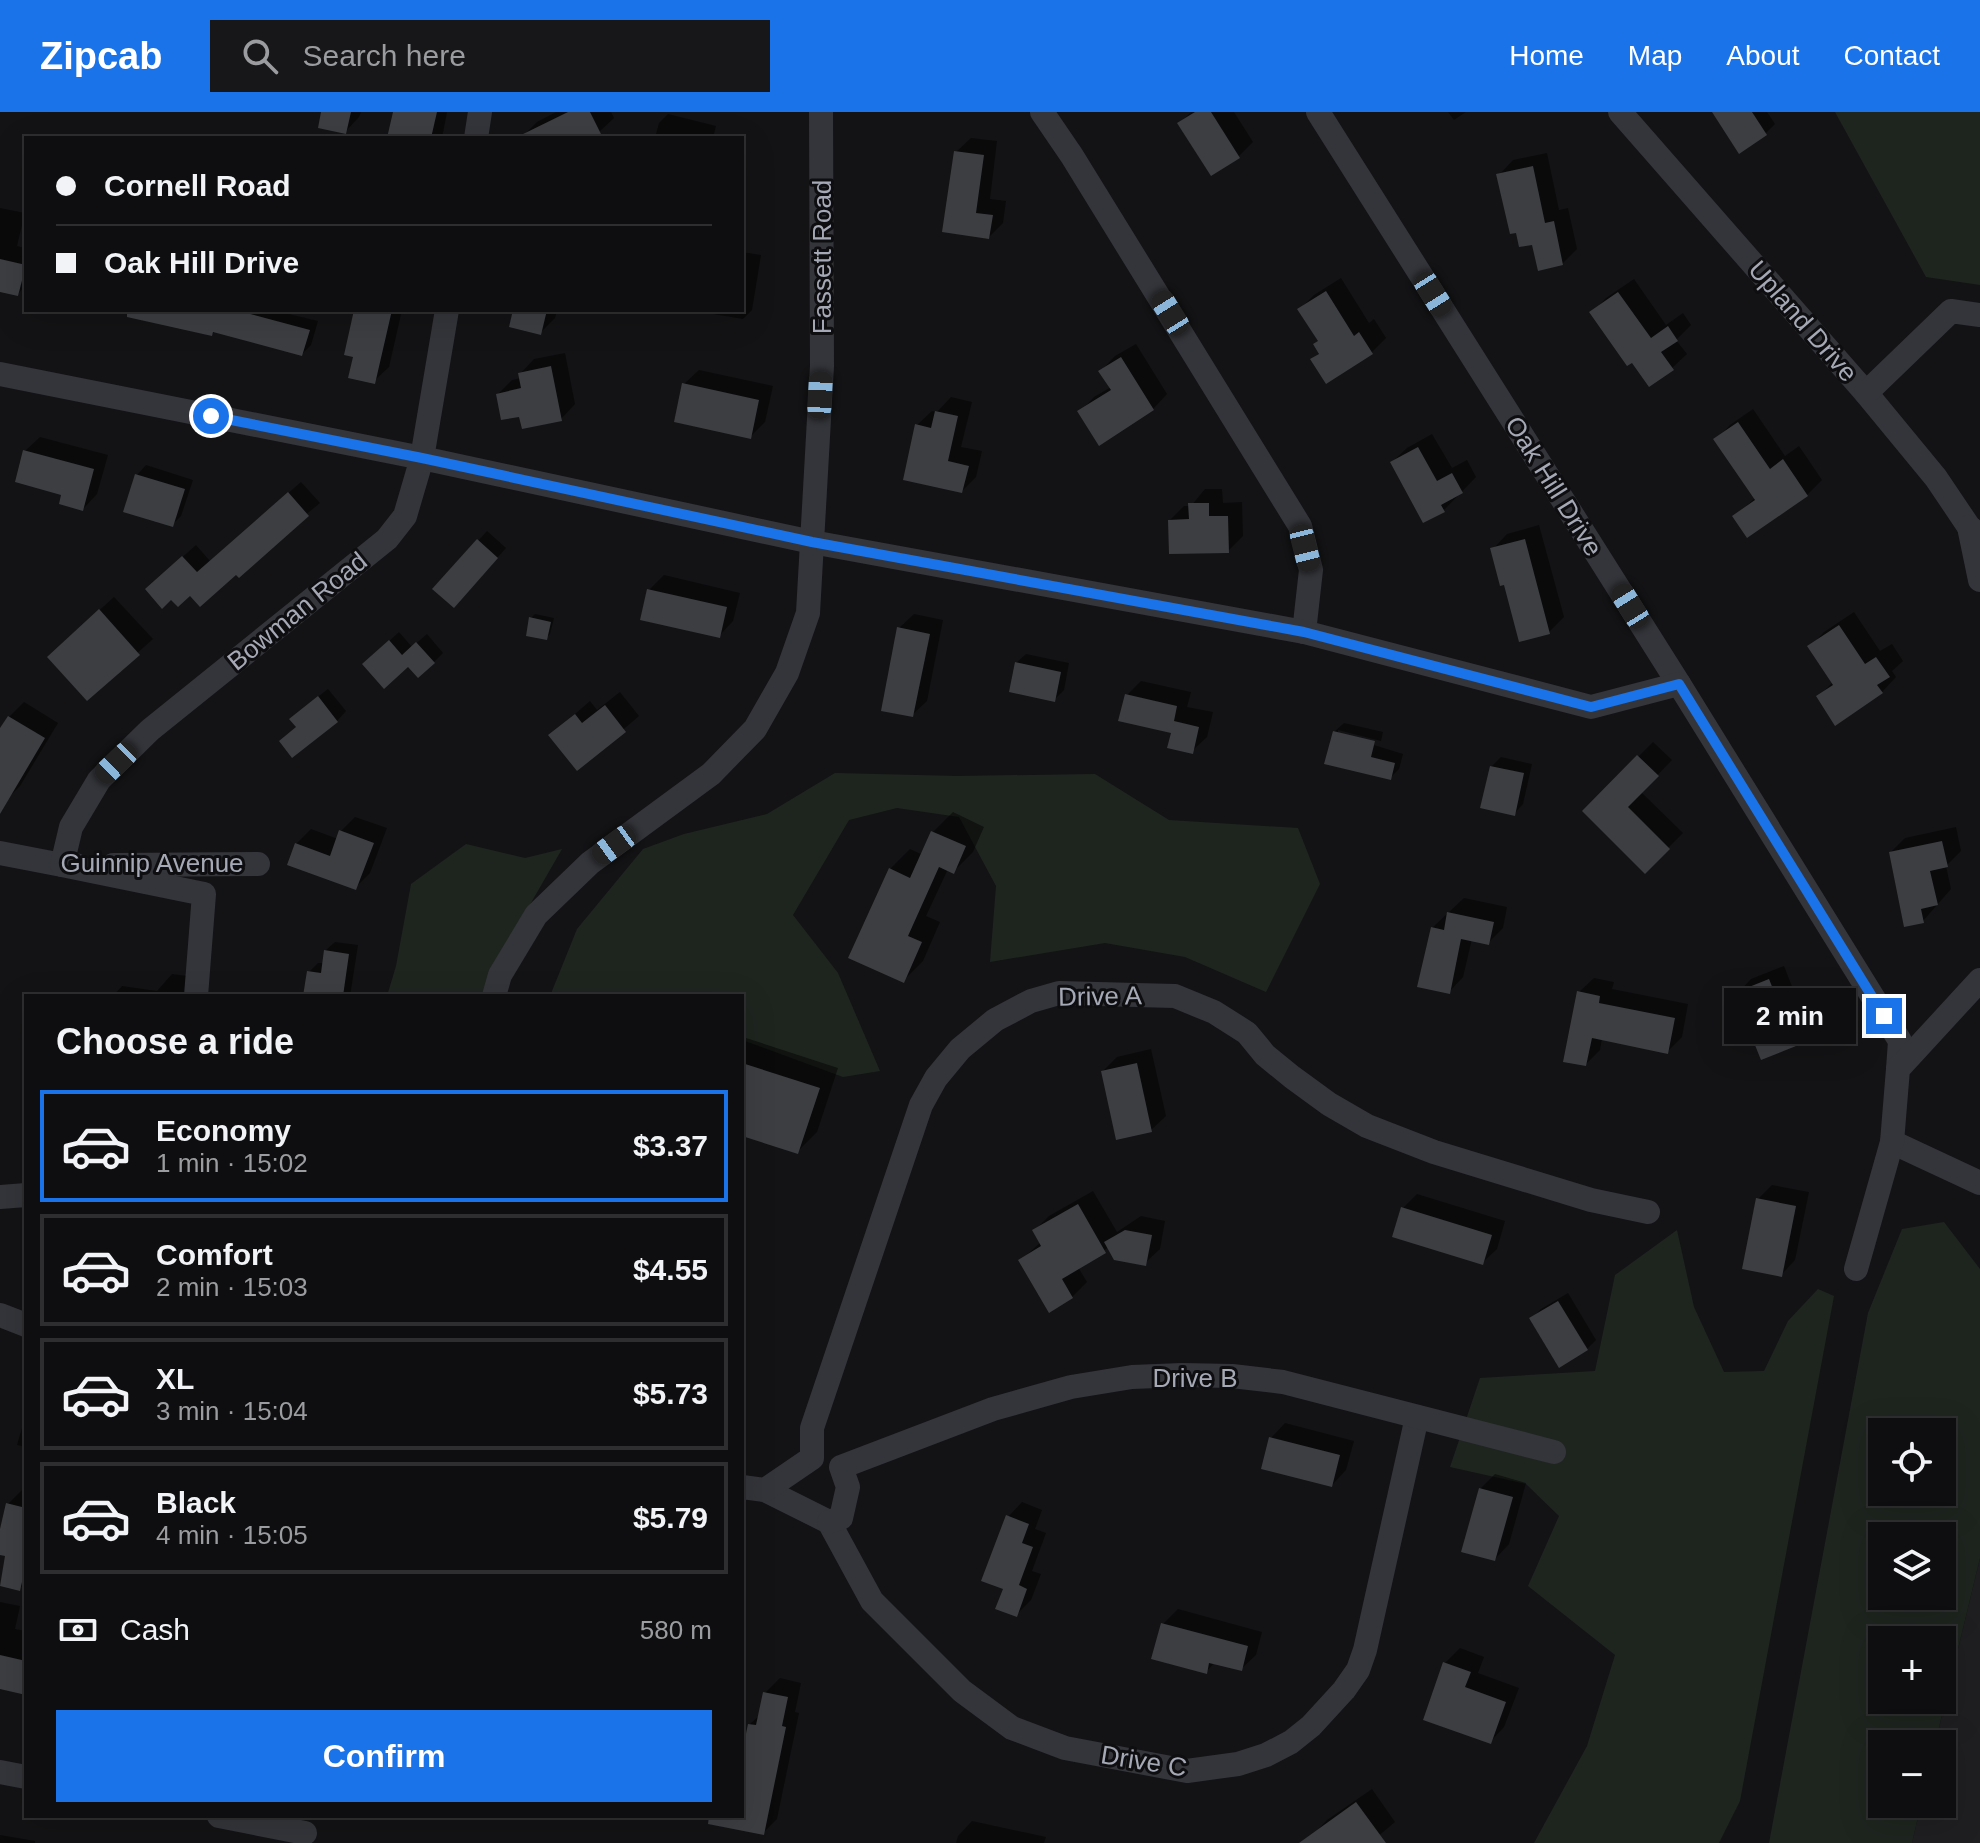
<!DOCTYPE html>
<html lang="en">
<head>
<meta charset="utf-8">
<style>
  body { margin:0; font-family:Arial,sans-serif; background:#171719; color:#f1f3f6; height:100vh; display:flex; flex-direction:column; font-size:30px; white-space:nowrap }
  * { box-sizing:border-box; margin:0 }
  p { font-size:26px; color:#9b9c9f }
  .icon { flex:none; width:44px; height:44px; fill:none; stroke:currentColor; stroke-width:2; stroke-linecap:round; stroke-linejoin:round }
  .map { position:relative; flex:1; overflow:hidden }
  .panel { position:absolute; left:24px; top:882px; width:720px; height:824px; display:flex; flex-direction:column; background:#0e0e10; border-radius:0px; box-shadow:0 8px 32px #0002,0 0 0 2px #2e2e30 }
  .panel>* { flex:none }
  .hud { position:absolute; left:24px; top:24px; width:720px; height:176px; border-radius:0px; box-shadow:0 8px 32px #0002,0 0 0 2px #2e2e30; display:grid; align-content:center; height:176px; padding:0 32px; background:#0e0e10 }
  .buttons { position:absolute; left:1868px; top:1306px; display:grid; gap:16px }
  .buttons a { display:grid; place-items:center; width:88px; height:88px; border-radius:0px; background:#0e0e10; box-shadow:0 8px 32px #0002,0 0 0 2px #2e2e30; font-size:40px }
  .end { position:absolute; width:36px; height:36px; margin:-18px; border:10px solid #1a73e8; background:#fff; box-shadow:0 0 0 4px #fff }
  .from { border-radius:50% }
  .bubble { position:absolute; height:56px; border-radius:0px; background:#0e0e10; box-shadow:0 8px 32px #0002,0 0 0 2px #2e2e30; font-size:26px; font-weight:800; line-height:56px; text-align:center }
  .car { position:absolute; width:24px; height:48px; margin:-24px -12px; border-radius:10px; box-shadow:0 0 6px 2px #0007; background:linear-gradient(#222 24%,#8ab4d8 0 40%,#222 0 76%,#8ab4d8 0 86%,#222 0) }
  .hud b { display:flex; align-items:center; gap:28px; height:76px; font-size:30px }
  .hud b+b { border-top:2px solid #2e2e30 }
  .hud i { width:20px; height:20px; background:#f1f3f6 }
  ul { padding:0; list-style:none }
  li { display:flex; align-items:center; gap:24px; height:112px; margin:0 16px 12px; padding:0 16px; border:4px solid #2e2e30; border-radius:0px }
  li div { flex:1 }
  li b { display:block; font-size:30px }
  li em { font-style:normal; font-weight:800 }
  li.current { border-color:#1a73e8 }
  li>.icon { width:72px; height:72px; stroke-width:1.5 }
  h2 { padding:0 32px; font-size:36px; line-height:96px }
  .pay { display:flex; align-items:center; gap:20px; height:88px; padding:0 32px; font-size:30px }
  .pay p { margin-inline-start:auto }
  .cta { display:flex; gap:16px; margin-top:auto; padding:16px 32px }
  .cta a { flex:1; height:92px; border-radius:0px; background:#1a73e8; color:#fff; font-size:32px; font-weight:800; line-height:92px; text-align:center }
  header { display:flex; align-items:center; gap:48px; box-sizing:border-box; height:112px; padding:0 40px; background:#1a73e8; color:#fff }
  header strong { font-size:38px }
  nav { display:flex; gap:44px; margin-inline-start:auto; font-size:28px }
  .search { width:560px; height:72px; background:#171719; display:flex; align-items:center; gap:20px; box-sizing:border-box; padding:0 28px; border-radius:0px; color:#9b9c9f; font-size:30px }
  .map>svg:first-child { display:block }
  .built { fill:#1f1f22 }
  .green { fill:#1e251f; fill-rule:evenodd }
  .shadow { fill:#0007 }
  .building { fill:#3d3e42 }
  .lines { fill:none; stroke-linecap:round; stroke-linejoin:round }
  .street { stroke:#34353a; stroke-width:24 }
  .route { stroke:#1a73e8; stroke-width:10 }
  .labels { text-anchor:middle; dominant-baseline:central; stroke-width:6; stroke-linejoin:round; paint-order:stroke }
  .street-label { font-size:26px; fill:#a5a9b5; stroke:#0e0e10 }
</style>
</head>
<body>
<header>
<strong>Zipcab</strong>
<div class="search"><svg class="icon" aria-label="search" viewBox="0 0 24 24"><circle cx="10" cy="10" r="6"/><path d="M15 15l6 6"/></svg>Search here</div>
<nav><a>Home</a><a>Map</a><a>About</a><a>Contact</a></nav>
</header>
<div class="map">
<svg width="1980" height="1731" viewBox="0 0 1980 1731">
  <rect width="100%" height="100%" fill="#131315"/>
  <!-- built -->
  <path class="built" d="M1980,1446V1731H1912L1921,1692H1942V1632H1935Z"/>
  <!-- green -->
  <g class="green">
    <path d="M1835,0H1980V173L1926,165Z"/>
    <path d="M835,661L957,664L1095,662L1169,708L1298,716L1320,772L1266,880L1185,845L1105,831L990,850L996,774L959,705L897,696L849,708L793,803L838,861L880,959L843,965L742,928V884H550L577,817L643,737L684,722L767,702Z"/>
    <path d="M466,732L525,746L562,737L490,862L485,884H387L396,854L411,772Z"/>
    <path d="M1944,1110L1980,1157V1446L1935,1632H1882V1692H1921L1912,1731H1769L1868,1201L1902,1117ZM1942,1320V1380H1882V1320ZM1942,1424V1484H1882V1424ZM1942,1528V1588H1882V1528Z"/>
    <path d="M1677,1118L1694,1195L1724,1260L1764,1259L1788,1209L1818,1177L1834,1184L1740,1689L1719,1731H1534L1587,1634L1615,1543L1528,1474L1559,1404L1526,1372L1450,1355L1480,1266L1595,1259L1615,1163Z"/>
  </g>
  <!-- shadow -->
  <g class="shadow">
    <path d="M323,0H361L359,5L345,20Z"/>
    <path d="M395,0H447L442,26H389Z"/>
    <path d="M556,0H611L614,6L599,20L587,26H524L523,24L537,10Z"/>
    <path d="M1191,0H1234L1253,30L1239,44L1211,62L1180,11Z"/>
    <path d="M1448,0H1466L1454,8Z"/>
    <path d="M1714,0H1767L1775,12L1765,22Z"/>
    <path d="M668,2L716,14L713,26H655L659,11Z"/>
    <path d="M971,26L997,29L990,87L1006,89L1003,111L989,125L945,119L956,40Z"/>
    <path d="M1547,41L1559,98L1568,96L1577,137L1562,152L1534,130L1499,63L1513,48Z"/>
    <path d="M0,96L25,101L17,134L26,136V173L18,182L0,178Z"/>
    <path d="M742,140L761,143L752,198L743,207L713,202V198H742Z"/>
    <path d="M1341,166L1369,211L1374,207L1386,226L1372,240L1313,248L1320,240V228L1300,197L1314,183Z"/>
    <path d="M1634,167L1666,213L1683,201L1691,213L1676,228L1687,242L1672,256L1592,201L1606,186Z"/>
    <path d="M151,198H272L318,209L311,233L302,242L215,219L212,222Z"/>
    <path d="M356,198H402L389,255L374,269L355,244Z"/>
    <path d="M515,198H557L555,206L541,220Z"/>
    <path d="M1136,232L1167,282L1153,297L1080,300L1094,285L1111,275L1101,259L1115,244Z"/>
    <path d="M565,241L575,292L561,307L521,302L498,282L512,268L521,266L520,262L534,247Z"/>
    <path d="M699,258L773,274L765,310L750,325L684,272Z"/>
    <path d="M951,285L972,290L961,335L982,339L976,365L962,379L917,313L932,299L937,300Z"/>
    <path d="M1753,297L1785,344L1799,334L1822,368L1807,383L1747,424L1734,405L1755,386L1716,328L1730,313Z"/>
    <path d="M1432,322L1452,356L1467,348L1476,365L1444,398L1392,350L1407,336Z"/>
    <path d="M40,325L108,343L97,382L83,397L64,381L25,339Z"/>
    <path d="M146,353L193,368L181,404L172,413L137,363Z"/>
    <path d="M301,370L320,391L236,460L190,481L160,465L196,433L210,449Z"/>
    <path d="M1205,377H1222L1223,391L1242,390L1243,424L1228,439L1170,408L1184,394H1191Z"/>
    <path d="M1539,413L1564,505L1549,520L1505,470L1493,437L1507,422Z"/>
    <path d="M487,419L506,436L463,484L478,429Z"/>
    <path d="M664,463L740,481L733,509L719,524L649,478Z"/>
    <path d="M114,485L153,527L87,586L64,530Z"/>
    <path d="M1854,500L1880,539L1892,532L1903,549L1892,559L1896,565L1882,580L1819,584L1833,570L1810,535L1824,520Z"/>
    <path d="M535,502L554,506L550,522L546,526L531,506Z"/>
    <path d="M914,502L943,508L927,589L912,603L899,516Z"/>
    <path d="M399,520L412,535L427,522L443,541L434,550L408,552L374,543Z"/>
    <path d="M1026,542L1069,551L1064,578L1054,588L1016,551Z"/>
    <path d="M1141,569L1191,580L1187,595L1213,600L1207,625L1192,639L1173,620L1127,583Z"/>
    <path d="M328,577L346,599L337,609L298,614L301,598Z"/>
    <path d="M620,580L639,604L578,656L551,623L590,589L597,598Z"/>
    <path d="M24,590L58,611L20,674L6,688L0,685V620L9,605Z"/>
    <path d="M1344,611L1383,620L1381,629L1338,618V622L1403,642L1399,657L1390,666L1334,620Z"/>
    <path d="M1653,630L1672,648L1641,680L1683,721L1645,759L1584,699Z"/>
    <path d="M1501,645L1532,652L1523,692L1514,702L1491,655Z"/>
    <path d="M953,700L984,715L973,740L954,759L948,757L926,804L940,810L923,849L903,869L890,757L910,737L923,743L933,720Z"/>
    <path d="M355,705L387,716L370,761L355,776L296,732L311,717L338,727L341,719Z"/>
    <path d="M1956,715L1961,739L1946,754L1951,777L1923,809L1891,740L1905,726Z"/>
    <path d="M1464,786L1507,795L1503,816L1488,831L1472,827L1463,865L1449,880L1432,816Z"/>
    <path d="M335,830L358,833L350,884H305L309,860L318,851H324L325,839Z"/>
    <path d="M1784,854L1809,918L1795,932L1737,882L1751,867Z"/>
    <path d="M172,862L195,865L200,884H113L122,874L157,879Z"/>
    <path d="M1594,866L1614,870L1612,877L1688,892L1682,925L1667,940L1602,926L1600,938L1586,952L1579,880Z"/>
    <path d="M743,925L838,956L817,1020L797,1040L742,1022Z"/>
    <path d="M1151,937L1166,1004L1151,1018L1103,959L1117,945Z"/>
    <path d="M1772,1073L1809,1080L1795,1148L1781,1163L1758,1087Z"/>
    <path d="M1093,1079L1117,1120L1141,1104L1165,1109L1160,1137L1145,1151L1109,1135L1078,1155L1087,1170L1072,1185L1021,1148L1041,1130L1034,1119L1049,1104Z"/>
    <path d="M1417,1082L1505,1109L1497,1137L1482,1151L1403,1096Z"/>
    <path d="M1568,1181L1596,1228L1587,1237L1532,1206L1541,1197Z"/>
    <path d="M26,1302V1335L17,1333Z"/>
    <path d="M1285,1311L1354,1329L1346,1358L1332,1373L1271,1326Z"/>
    <path d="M1495,1362L1526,1371L1509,1432L1495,1447L1480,1377Z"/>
    <path d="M23,1377L26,1378V1470L19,1477L8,1442L0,1440V1426L8,1392Z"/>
    <path d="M1022,1390L1042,1398L1035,1417L1046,1421L1032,1459L1041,1462L1031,1488L1016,1503L1005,1476L1008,1405Z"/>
    <path d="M0,1490L20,1494L15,1517L26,1519L23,1531L26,1532V1581L0,1575Z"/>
    <path d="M1178,1497L1262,1520L1256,1543L1241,1557L1215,1550L1206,1560L1163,1512Z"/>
    <path d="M1460,1536L1484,1545L1478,1561L1519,1576L1504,1615L1490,1630L1425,1606L1445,1551Z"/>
    <path d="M780,1566L801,1571L795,1600L799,1601L777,1707L763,1721L740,1704L742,1630L748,1624L750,1612L761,1602L765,1581Z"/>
    <path d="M1372,1677L1395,1710L1370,1731H1319L1313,1723L1327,1708Z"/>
    <path d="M972,1709L1046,1725L1044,1731H956L958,1724Z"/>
    <path d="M0,1723L35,1729V1731H0Z"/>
  </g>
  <!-- building -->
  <g class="building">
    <path d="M321,0H351L346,22L318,16Z"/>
    <path d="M393,0H437L431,26H387Z"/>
    <path d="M568,0H590L603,26H515Z"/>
    <path d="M1195,0H1211L1240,46L1211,64L1177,11Z"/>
    <path d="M1712,0H1752L1767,23L1739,42Z"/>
    <path d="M954,39L984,43L976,101L993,103L989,127L942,120Z"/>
    <path d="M1533,54L1545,111L1554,109L1563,153L1538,159L1532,133L1519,135L1516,121L1510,122L1496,62Z"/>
    <path d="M0,147L26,153L18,184L0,180Z"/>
    <path d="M1326,179L1354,224L1359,220L1373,242L1326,272L1310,247L1319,242L1313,232L1318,229L1297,197Z"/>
    <path d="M1618,180L1651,226L1668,214L1678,229L1661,240L1674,258L1649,275L1632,251L1627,254L1589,200Z"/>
    <path d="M127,198H235L310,218L302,244L213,220L212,224L127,205Z"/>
    <path d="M354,198H392L375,272L348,266L353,245L344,243Z"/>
    <path d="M513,198H547L541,223L509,215Z"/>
    <path d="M1121,245L1154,298L1099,334L1077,299L1111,278L1098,259Z"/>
    <path d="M551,254L562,309L522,317L519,305L501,308L496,282L521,276L518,261Z"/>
    <path d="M682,271L759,288L751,327L674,310Z"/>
    <path d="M935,299L958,304L948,349L969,354L962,381L903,368L915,312L931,316Z"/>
    <path d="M1738,310L1770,357L1783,347L1808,384L1747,426L1732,404L1755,388L1713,327Z"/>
    <path d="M1418,335L1437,369L1452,361L1463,381L1441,393L1445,400L1423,411L1390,350Z"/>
    <path d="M23,338L94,357L83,399L59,392L61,383L15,370Z"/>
    <path d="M135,362L185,377L173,415L123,400Z"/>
    <path d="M288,380L309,404L239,466L236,463L200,495L190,484L178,495L171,488L162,497L145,477L182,444L197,460Z"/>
    <path d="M1188,391H1209V404H1228L1229,441L1169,442L1168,408L1189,407Z"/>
    <path d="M477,427L498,446L454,496L432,477Z"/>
    <path d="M1525,427L1550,522L1519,530L1504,473L1500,474L1490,436Z"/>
    <path d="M647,477L727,495L720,526L640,508Z"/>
    <path d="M99,497L140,543L87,589L47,545Z"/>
    <path d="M529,505L551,510L547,528L526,524Z"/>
    <path d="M1839,513L1865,552L1876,545L1890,565L1877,573L1883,581L1835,614L1816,584L1833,573L1807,534Z"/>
    <path d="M897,515L930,522L913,605L881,599Z"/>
    <path d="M389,528L402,543L416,530L435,551L418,566L408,555L384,577L362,552Z"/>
    <path d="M1015,550L1061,560L1055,590L1009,580Z"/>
    <path d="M1125,582L1177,594L1174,609L1199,615L1193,642L1167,636L1171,621L1118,609Z"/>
    <path d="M318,584L338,610L292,646L279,629L296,615L289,607Z"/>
    <path d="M605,593L626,620L577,659L548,623L575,602L582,611Z"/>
    <path d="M8,604L45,626L0,702V616Z"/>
    <path d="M1333,619L1375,629L1371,645L1395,651L1391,668L1324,652Z"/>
    <path d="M1637,643L1659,664L1628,695L1670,737L1645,762L1582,699Z"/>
    <path d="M1490,654L1524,661L1515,704L1480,696Z"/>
    <path d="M339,718L374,731L356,778L287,753L295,731L330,744Z"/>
    <path d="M931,719L966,734L954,762L939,755L908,824L922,830L904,871L848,846L889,756L910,766Z"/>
    <path d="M1942,729L1948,755L1930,759L1938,793L1921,797L1924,811L1904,815L1889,740Z"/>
    <path d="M1447,800L1494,810L1489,833L1461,827L1450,882L1417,875L1431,815L1444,818Z"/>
    <path d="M324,838L349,842L343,884H303L307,859L321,861Z"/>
    <path d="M1769,867L1796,934L1761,948L1734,881Z"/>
    <path d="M1577,879L1600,884L1599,891L1675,906L1668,942L1592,926L1586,954L1563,950Z"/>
    <path d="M742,951L820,976L798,1042L742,1024Z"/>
    <path d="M1137,951L1152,1020L1116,1028L1101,959Z"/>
    <path d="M1756,1086L1796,1094L1782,1165L1742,1157Z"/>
    <path d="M1078,1092L1106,1141L1062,1167L1073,1186L1049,1201L1018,1148L1041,1134L1032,1118Z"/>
    <path d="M1401,1095L1492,1123L1483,1153L1392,1125Z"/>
    <path d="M1125,1118L1152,1123L1146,1154L1114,1148L1104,1130Z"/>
    <path d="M1558,1189L1588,1238L1559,1256L1529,1206Z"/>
    <path d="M1269,1325L1340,1343L1332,1375L1261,1357Z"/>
    <path d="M1479,1376L1513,1385L1495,1449L1461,1440Z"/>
    <path d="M6,1391L26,1396V1452L20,1479L0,1474L5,1444L0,1443V1417Z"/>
    <path d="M1006,1403L1029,1412L1022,1431L1033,1435L1019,1473L1027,1477L1017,1505L995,1497L1003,1477L981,1469Z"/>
    <path d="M1161,1511L1248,1534L1242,1559L1209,1551L1207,1562L1151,1547Z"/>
    <path d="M0,1543L26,1549V1583L0,1577Z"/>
    <path d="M1443,1550L1471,1560L1465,1575L1506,1590L1491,1632L1423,1608Z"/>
    <path d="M763,1580L788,1585L782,1614L786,1615L764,1723L708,1712L709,1704H742V1641L748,1612L756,1613Z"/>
    <path d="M1356,1690L1386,1731H1299Z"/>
  </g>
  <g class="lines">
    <!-- street -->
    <g class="street">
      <path d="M1042,0L1072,44L1300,414L1311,458L1304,520"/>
      <path d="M1318,0L1679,572L1900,929L1898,957"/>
      <path d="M1620,0L1866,281L1936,366L1969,415L1980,423"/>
      <path d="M476,26L480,0"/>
      <path d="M0,262L422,346L812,430L1304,520L1591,595L1679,572"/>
      <path d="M1866,281L1951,199L1980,203"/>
      <path d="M1969,415L1980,468"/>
      <path d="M0,741L62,753H76"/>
      <path d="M113,753L258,752"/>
      <path d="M196,884L204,782L62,753L71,715L99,668L150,618L387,427L405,404L422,346L447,198"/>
      <path d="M494,884L500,863L536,803L590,751L711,662L755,617L787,561L808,501L822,254L821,0"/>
      <path d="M1892,1030L1980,1071"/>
      <path d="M0,1085L26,1083"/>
      <path d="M1856,1157L1892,1030L1898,957L1980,868"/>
      <path d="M0,1203L26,1213"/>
      <path d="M742,1375L765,1378L829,1410L872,1489L962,1579L1012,1616L1065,1636L1187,1659L1238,1652L1266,1643L1291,1630L1311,1614L1344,1578L1358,1558L1365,1538L1417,1305"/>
      <path d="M765,1378L812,1346V1316L921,993L936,966L960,937L995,908L1031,889L1059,881L1175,884L1214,900L1247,921L1265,943L1292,965L1329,992L1367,1014L1434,1040L1591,1088L1648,1100"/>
      <path d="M829,1410L841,1406L848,1375L841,1355L993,1297L1071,1275L1132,1265L1182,1263L1232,1264L1283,1270L1554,1340"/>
      <path d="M0,1660L26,1665"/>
      <path d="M219,1704L305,1721"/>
    </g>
  </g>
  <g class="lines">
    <!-- route -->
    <path class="route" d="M211,304L422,346L812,430L1304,520L1591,595L1679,572L1884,904"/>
  </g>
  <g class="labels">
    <!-- street labels -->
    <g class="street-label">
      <text transform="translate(822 145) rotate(-90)">Fassett Road</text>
      <text transform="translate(1803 209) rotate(49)">Upland Drive</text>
      <text transform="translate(1554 374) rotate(58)">Oak Hill Drive</text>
      <text transform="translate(297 499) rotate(-39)">Bowman Road</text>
      <text x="152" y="751">Guinnip Avenue</text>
      <text transform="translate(1100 884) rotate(-1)">Drive A</text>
      <text x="1195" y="1266">Drive B</text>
      <text transform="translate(1144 1649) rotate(9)">Drive C</text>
    </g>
  </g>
</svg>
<div class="buttons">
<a><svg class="icon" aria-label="locate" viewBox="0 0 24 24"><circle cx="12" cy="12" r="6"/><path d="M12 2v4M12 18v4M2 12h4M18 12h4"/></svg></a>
<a><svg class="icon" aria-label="layers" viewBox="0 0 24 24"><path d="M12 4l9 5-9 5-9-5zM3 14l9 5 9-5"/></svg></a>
<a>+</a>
<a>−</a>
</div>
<i class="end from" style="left:211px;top:304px"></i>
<i class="end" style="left:1884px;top:904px"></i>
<div class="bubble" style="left:1724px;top:876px;width:132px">2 min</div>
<i class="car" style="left:1433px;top:182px;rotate:148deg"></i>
<i class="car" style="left:1170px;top:201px;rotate:328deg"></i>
<i class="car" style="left:820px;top:283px;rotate:3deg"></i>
<i class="car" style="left:1305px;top:436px;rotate:166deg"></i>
<i class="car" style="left:1630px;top:494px;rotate:328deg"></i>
<i class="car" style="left:116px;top:651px;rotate:226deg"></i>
<i class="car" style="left:614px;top:733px;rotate:234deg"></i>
<div class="hud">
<b><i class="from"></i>Cornell Road</b>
<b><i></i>Oak Hill Drive</b>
</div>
<section class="panel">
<h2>Choose a ride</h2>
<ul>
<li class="current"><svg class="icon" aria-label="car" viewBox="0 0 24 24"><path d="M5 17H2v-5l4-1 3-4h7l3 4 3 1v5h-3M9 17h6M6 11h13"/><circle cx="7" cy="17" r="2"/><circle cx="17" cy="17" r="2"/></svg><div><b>Economy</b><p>1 min · 15:02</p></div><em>$3.37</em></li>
<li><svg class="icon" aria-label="car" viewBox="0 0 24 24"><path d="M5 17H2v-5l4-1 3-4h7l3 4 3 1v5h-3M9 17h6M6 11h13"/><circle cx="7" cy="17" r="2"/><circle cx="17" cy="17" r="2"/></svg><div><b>Comfort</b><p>2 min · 15:03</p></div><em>$4.55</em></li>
<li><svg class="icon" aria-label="car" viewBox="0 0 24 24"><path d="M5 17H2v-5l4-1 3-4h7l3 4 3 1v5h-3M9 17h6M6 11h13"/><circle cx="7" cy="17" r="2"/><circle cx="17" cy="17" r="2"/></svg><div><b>XL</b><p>3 min · 15:04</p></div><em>$5.73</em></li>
<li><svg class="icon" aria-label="car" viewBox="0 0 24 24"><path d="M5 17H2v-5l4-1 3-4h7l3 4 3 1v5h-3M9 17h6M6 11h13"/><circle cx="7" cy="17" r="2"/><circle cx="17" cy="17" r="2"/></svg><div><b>Black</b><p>4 min · 15:05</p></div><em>$5.79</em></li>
</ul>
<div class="pay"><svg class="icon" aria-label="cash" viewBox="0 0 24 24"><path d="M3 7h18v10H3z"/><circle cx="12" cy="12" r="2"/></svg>Cash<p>580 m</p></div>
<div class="cta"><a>Confirm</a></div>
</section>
</div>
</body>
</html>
